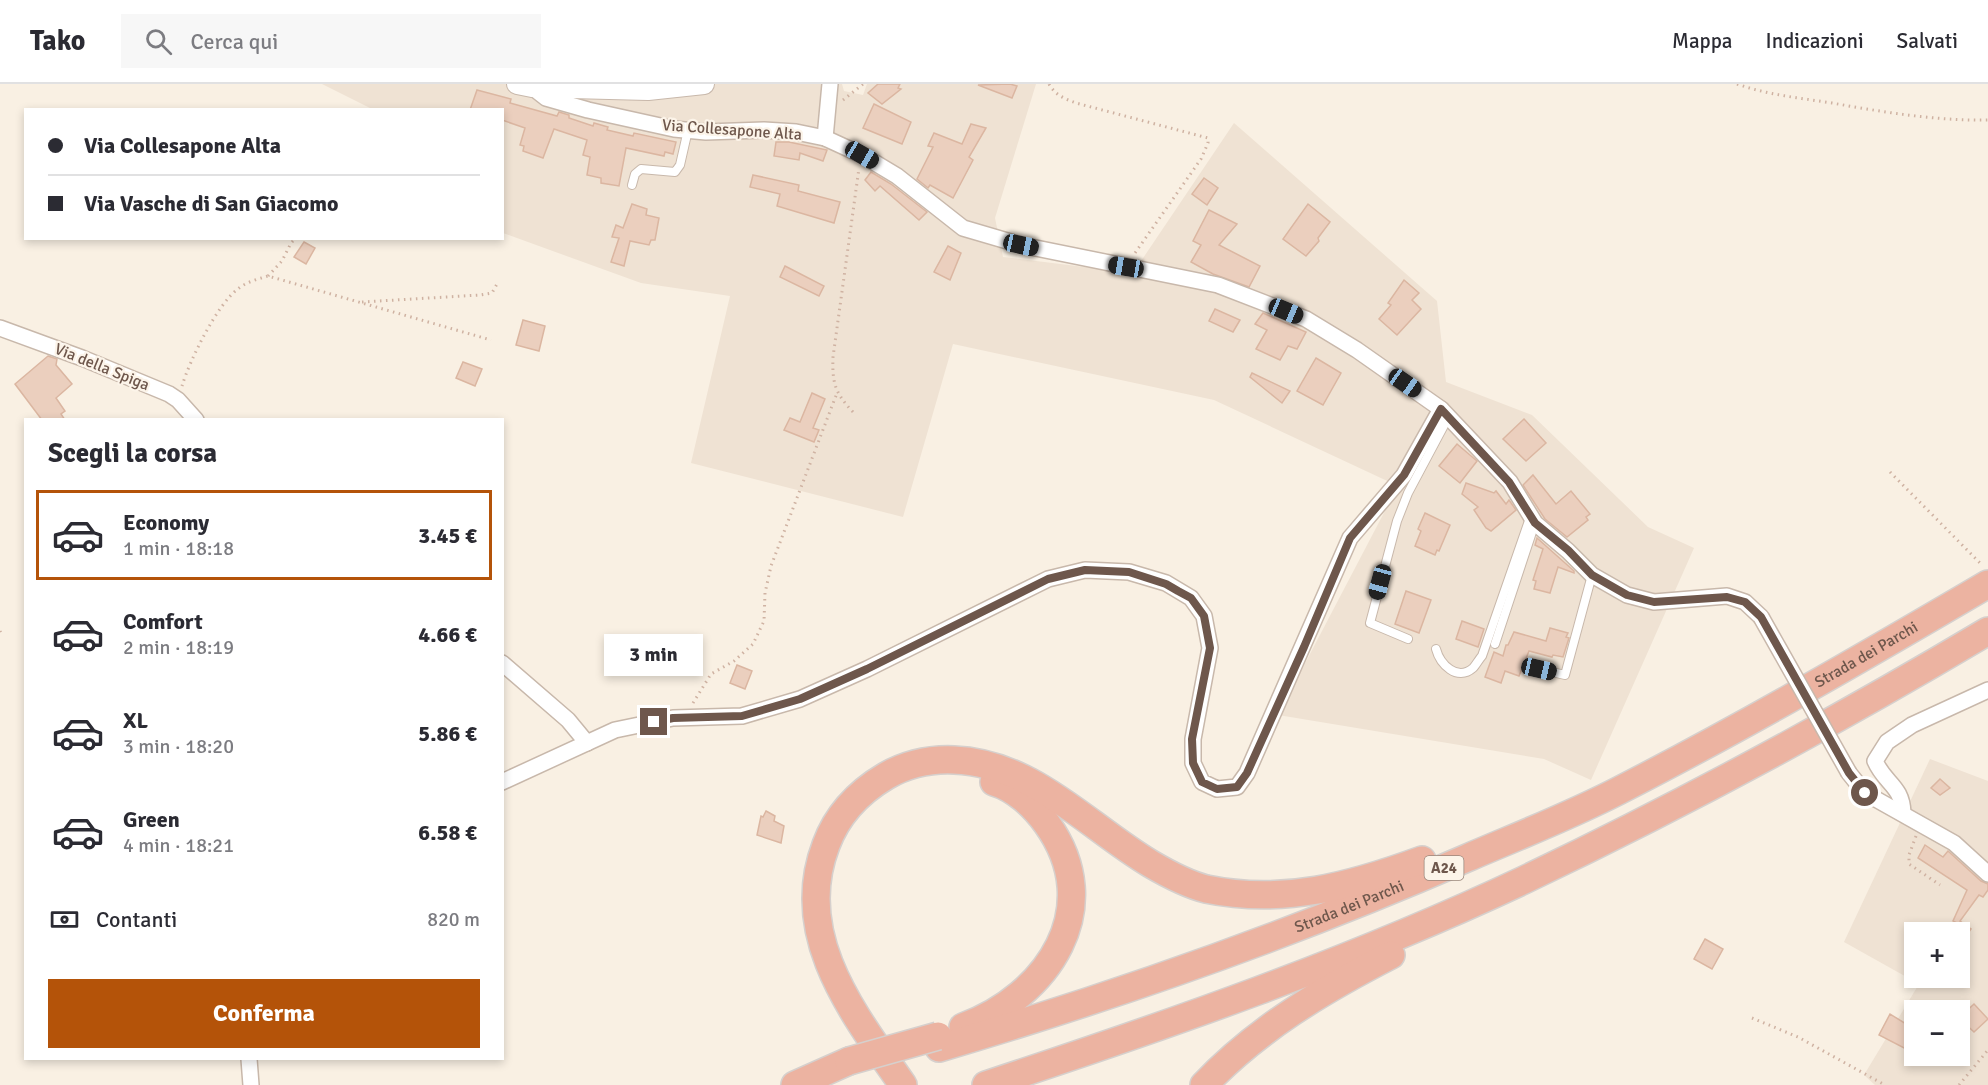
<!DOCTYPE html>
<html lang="it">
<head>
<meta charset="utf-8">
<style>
  body { margin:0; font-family:Signika,sans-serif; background:#f7f7f7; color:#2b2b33; height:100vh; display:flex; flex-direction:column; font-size:22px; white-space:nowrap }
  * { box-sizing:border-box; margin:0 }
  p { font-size:20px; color:#7c7c81 }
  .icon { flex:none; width:33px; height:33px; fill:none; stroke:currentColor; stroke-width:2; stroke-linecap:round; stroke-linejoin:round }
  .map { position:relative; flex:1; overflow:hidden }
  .panel { position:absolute; left:24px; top:334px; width:480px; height:642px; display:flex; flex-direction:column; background:#fff; border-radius:0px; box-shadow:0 3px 9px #0003 }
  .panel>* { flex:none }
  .hud { position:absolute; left:24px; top:24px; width:480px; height:132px; border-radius:0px; box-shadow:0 3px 9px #0003; display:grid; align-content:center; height:132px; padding:0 24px; background:#fff }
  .tools { position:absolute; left:1904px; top:838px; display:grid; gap:12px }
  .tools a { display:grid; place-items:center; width:66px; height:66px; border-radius:0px; background:#fff; box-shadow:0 3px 9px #0003; font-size:30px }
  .end { position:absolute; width:27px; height:27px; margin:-14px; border:8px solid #6e574c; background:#fff; box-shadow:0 0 0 3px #fff }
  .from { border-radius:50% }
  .bubble { position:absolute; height:42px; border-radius:0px; background:#fff; box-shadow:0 3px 9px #0003; font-size:20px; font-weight:700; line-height:42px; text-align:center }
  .car { position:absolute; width:18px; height:36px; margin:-18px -9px; border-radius:8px; box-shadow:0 0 4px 2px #0007; background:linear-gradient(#222 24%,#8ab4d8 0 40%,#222 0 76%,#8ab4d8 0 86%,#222 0) }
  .hud b { display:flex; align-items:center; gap:21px; height:57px; font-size:22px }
  .hud b+b { border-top:2px solid #e1e1e2 }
  .hud i { width:15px; height:15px; background:#2b2b33 }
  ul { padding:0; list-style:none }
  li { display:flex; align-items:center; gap:18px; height:90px; margin:0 12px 9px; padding:0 12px; border:3px solid transparent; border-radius:0px }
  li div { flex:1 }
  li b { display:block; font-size:22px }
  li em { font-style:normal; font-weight:700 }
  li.selected { border-color:#b45309 }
  li>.icon { width:54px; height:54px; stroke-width:1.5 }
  h2 { padding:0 24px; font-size:27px; line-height:72px }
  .pay { display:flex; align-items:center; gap:15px; height:66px; padding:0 24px; font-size:22px }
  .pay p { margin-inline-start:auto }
  .cta { display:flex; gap:12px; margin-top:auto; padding:12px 24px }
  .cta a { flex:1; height:69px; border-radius:0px; background:#b45309; color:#fff; font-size:24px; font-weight:700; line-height:69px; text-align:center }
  header { display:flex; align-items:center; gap:36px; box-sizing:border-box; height:84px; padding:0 30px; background:#fff; border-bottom:2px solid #e1e1e2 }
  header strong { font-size:28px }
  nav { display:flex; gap:33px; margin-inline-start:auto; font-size:21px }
  .search { width:420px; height:54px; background:#f7f7f7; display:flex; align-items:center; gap:15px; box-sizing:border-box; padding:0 21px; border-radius:0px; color:#7c7c81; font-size:22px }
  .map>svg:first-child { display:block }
  .residential { fill:#efe2d3; fill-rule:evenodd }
  .building { fill:#ebcfbe; stroke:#dbb6a1; stroke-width:1.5 }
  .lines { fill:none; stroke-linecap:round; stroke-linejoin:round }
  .service-casing { stroke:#c8b8ab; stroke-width:10 }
  .minor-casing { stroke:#c8b8ab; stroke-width:18 }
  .tertiary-casing { stroke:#c8b8ab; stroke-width:22 }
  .motorway-casing { stroke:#d6d0cd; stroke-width:30 }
  .path { stroke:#cfb2a2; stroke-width:3; stroke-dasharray:1.5 4.5; stroke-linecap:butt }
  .service { stroke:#fff; stroke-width:8 }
  .minor { stroke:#fff; stroke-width:15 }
  .tertiary { stroke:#fff; stroke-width:20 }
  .motorway { stroke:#ecb3a1; stroke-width:27 }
  .minor-bridge-casing { stroke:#c8b8ab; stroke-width:18; stroke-linecap:butt }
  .motorway-bridge-casing { stroke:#d6d0cd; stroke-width:30; stroke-linecap:butt }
  .minor-bridge { stroke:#fff; stroke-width:15 }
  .motorway-bridge { stroke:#ecb3a1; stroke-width:27 }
  .route { stroke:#6e574c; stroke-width:8 }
  .labels { text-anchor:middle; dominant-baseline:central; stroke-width:4.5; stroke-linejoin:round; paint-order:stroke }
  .shield { fill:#fcf4e9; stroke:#99867b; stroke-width:1.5 }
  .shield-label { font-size:15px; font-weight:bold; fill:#6e574c }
  .street-label { font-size:16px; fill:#6e574c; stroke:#fcf4e9 }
</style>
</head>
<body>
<header>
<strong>Tako</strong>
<div class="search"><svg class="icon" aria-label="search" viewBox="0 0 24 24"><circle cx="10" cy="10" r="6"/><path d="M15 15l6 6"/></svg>Cerca qui</div>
<nav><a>Mappa</a><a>Indicazioni</a><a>Salvati</a></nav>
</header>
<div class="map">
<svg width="1988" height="1001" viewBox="0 0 1988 1001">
  <rect width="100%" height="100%" fill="#f9f0e3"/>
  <!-- residential -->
  <g class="residential">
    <path d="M322,0H842L844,7L863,11L867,0H1036L995,134L1003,173L1133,189L1234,39L1437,217L1446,298L1532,331L1648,443L1694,464L1591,696L1544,675L1278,631L1398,402L1214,316L953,260L903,433L691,379L730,212L641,199L503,149L502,26L372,25Z"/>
    <path d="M1930,675L1988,697V1001H1875L1864,991L1919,900L1844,858ZM1914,849H1959V894H1914ZM1914,927H1959V972H1914Z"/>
  </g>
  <!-- building -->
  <g class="building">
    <path d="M878,0H900L898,4L901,5L882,20L868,9Z"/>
    <path d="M1010,0L1017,2L1012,14L978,1Z"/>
    <path d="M477,6L511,15L510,19L557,32L559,28L569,31V34L593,42L594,39L608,43L607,46L633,52L634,49L676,58L673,70L665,68L664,72L626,64L619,102L601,99V94L587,91L590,73L583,71L587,56L554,45L543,74L523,67L524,62L520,61L525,44L502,36V26H470Z"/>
    <path d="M874,20L911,38L902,60L863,44Z"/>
    <path d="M971,40L986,44L969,73L973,76L953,114L930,101L928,104L917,95L933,63L928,62L934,49L962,60Z"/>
    <path d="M776,58H789L827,66L823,77L800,69L799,76L774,72Z"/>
    <path d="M871,88L891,100L927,128L919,136L880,102L875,107L865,96Z"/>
    <path d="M753,91L799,101L798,107L840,118L834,139L777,122L780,110L750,103Z"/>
    <path d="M1204,94L1218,104L1207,121L1192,110Z"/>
    <path d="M632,120L647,125L646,131L659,134L655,156H651L649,161L630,157L624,182L611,178L619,154L612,153L616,141L623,144Z"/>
    <path d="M1308,120L1330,138L1318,154L1319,157L1306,172L1283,155Z"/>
    <path d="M1209,126L1237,140L1219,161L1260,182L1249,203L1213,190L1191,178L1201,161L1193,157Z"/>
    <path d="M304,158L315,164L306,180L294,173Z"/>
    <path d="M948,162L961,169L950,196L934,188Z"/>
    <path d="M785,182L824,202L819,212L780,193Z"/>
    <path d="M1404,196L1419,209L1412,216L1421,225L1397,251L1379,235L1391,221L1388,219Z"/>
    <path d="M1215,225L1240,236L1233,248L1209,237Z"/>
    <path d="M1263,229L1306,248L1297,265L1288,262L1280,276L1256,265L1267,246L1255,240Z"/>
    <path d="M523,236L545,242L539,267L516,261Z"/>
    <path d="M48,272L57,275L56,281L72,300L56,314L65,327L61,330L65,336H42L15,300Z"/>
    <path d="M1316,274L1341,289L1323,321L1297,307Z"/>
    <path d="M463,278L482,285L475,302L456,294Z"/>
    <path d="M1252,289L1290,307L1282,319L1250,293Z"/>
    <path d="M812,309L825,315L813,344L819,346L814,358L784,346L790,334L800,338Z"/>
    <path d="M1524,335L1546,359L1526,377L1503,355Z"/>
    <path d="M1457,360L1477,377L1460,399L1439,382Z"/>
    <path d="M1533,391L1556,420L1571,407L1590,430L1586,433L1588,436L1567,453L1545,435L1523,401Z"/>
    <path d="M1466,399L1494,409L1496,407L1506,420L1509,416L1516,426L1491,447L1486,444L1474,426L1478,423L1462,410Z"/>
    <path d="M1425,429L1450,441L1439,467L1437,466L1435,471L1415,462L1421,447L1418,445Z"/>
    <path d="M1537,454L1574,487V489L1558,483L1550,509L1534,505L1536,497L1533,496L1543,465L1535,461Z"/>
    <path d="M1406,507L1431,516L1419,549L1395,540Z"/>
    <path d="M1462,537L1484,545L1478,563L1456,555Z"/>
    <path d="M1550,544L1568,549L1566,553L1569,554L1563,573L1553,571L1552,573L1529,567L1519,592L1505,587L1501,599L1485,593L1494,568L1503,572L1506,561H1508L1514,548L1546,557Z"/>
    <path d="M737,581L752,587L745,605L730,599Z"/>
    <path d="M1940,695L1950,704L1940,711L1931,704Z"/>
    <path d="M766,727L775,732L774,737L784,742L781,759L757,751L761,732L763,733Z"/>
    <path d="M1925,761L1943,773L1948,767L1981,797L1988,800V806L1983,813L1979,811L1960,837L1971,845L1964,855L1959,852V849L1952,846L1957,839L1953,837L1967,806L1918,774Z"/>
    <path d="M1705,855L1723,865L1712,885L1694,875Z"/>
    <path d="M1974,920L1988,935L1974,948L1959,934Z"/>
    <path d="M1914,928V967L1909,964L1908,966L1879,951L1890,930L1906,940Z"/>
  </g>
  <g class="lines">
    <defs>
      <g id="service">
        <path d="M632,101L635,90L641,85L675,88L680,81L688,46"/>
        <path d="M1408,555L1370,539L1397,437L1408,409L1449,332"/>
        <path d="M1495,560L1535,439"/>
        <path d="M1436,565C1440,580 1457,598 1473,584C1476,581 1479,575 1482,572L1530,434"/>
        <path d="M1539,585L1565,591L1592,491"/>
      </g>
      <g id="minor">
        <path d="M532,3L546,14L588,26L674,45L706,48L764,46L796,48L825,54L862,71L897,92L963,144L1021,161L1218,201L1306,235L1357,266L1441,325L1510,398L1535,439L1568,467L1592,491L1627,511L1654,518L1727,512L1745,518L1761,533"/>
        <path d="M825,54L830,0"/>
        <path d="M0,244L82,274L169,310L178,316L196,336"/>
        <path d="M502,579L568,636L587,659"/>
        <path d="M1849,689L1865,709L1954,759L1988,790"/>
        <path d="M502,698L615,646L673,634L742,632L800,615L867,585L1048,495L1085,486L1129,488L1166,499L1191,514L1204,532L1210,564L1193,655V679L1202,698L1217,705L1237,703L1247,689L1350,454L1404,391L1441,325"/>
        <path d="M1903,729C1902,701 1885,700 1875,677L1887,658L1912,641L1988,606"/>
        <path d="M249,975L251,1001"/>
      </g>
      <path id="tertiary" d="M517,0L532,3L648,6L704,0"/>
      <g id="motorway">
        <path d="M963,943C1048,912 1107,824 1047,740C1034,722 1015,704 994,698"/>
        <path id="s1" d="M939,964C1119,911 1295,849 1467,774C1518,752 1570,732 1620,706C1745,642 1867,571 1988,500"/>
        <path d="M795,1001L849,977"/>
        <path d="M903,1001C854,930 791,852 826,761C837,731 859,708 886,692C907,680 931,675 954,676C1033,679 1087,742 1151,780C1168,790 1187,800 1206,805C1283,821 1351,802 1422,776"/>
        <path d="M986,1001C1168,941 1350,878 1524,796C1683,720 1837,637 1988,547"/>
        <path d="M1204,1001C1257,945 1323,906 1391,871"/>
      </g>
    </defs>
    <!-- service casing -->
    <use href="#service" class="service-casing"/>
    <!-- minor casing -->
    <use href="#minor" class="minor-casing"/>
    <!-- tertiary casing -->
    <use href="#tertiary" class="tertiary-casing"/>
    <!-- motorway casing -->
    <use href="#motorway" class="motorway-casing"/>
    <!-- path -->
    <g class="path">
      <path d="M1049,0C1055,11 1065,15 1076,19L1208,54V59L1201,75L1135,169"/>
      <path d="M1737,0C1768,11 1800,14 1832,19C1883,28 1936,37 1988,36"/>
      <path d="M843,16L863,0"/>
      <path d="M268,192L282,177L291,159L296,154"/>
      <path d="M362,218L480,211L492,209L497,200"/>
      <path d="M182,302C189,278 217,220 238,205C246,198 258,195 268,192L491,256"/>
      <path d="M853,328C835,309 832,299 833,273L859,84"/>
      <path d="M1890,388L1981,480"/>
      <path d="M0,547L2,552"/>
      <path d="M693,619L711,590L734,577L753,560L764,537L765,509L771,482L837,309"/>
      <path d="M1916,752L1909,771V780L1940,801"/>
      <path d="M1752,934L1798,953L1885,1001"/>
      <path d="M1959,1001L1988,966"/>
    </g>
    <!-- service -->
    <use href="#service" class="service"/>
    <!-- minor -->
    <use href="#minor" class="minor"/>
    <!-- tertiary -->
    <use href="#tertiary" class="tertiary"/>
    <!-- motorway -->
    <use href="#motorway" class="motorway"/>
    <defs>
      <path id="minor-bridge" d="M1761,533L1849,689"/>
      <path id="motorway-bridge" d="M849,977L938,952"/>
    </defs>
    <!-- minor-bridge casing -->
    <use href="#minor-bridge" class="minor-bridge-casing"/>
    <!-- motorway-bridge casing -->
    <use href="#motorway-bridge" class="motorway-bridge-casing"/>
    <!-- minor-bridge -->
    <use href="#minor-bridge" class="minor-bridge"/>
    <!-- motorway-bridge -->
    <use href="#motorway-bridge" class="motorway-bridge"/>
  </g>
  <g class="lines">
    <!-- route -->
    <path class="route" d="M654,638L673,634L742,632L800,615L867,585L1048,495L1085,486L1129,488L1166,500L1178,507L1191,514L1204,532L1210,564L1192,655L1193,679L1202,698L1217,705L1237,703L1247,689L1304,563L1350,454L1404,391L1441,325L1509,398L1535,439L1568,466L1592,491L1627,511L1654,518L1727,513L1745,518L1761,533L1849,689L1865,709"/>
  </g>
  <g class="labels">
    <!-- shield labels -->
    <rect class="shield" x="1424.5" y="772" width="39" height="24" rx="4.5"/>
    <g class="shield-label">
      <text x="1444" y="784">A24</text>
    </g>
    <!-- street labels -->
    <g class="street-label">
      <text transform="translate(732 46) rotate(4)">Via Collesapone Alta</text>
      <text transform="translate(102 283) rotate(22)">Via della Spiga</text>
      <text stroke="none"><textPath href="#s1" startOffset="1010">Strada dei Parchi</textPath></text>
      <text stroke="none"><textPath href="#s1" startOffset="434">Strada dei Parchi</textPath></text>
    </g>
  </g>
</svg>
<div class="tools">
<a>+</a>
<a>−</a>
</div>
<i class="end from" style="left:1865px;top:709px"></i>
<i class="end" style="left:654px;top:638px"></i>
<div class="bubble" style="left:604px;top:550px;width:99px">3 min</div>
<i class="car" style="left:862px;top:71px;rotate:120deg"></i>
<i class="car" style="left:1021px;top:161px;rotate:102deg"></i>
<i class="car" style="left:1126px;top:183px;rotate:280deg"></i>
<i class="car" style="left:1286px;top:227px;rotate:113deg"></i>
<i class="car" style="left:1405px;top:299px;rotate:125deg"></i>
<i class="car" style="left:1380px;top:498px;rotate:195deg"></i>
<i class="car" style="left:1539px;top:585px;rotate:103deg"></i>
<div class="hud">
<b><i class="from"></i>Via Collesapone Alta</b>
<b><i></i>Via Vasche di San Giacomo</b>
</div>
<section class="panel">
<h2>Scegli la corsa</h2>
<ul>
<li class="selected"><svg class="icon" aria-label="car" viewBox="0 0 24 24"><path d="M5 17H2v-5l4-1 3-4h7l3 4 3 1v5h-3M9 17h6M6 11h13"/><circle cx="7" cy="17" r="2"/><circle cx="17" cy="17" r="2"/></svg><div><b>Economy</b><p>1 min · 18:18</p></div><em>3.45 €</em></li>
<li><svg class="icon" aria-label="car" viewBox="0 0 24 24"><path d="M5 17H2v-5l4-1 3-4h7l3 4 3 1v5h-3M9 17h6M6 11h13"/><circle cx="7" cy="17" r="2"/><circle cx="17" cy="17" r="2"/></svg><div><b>Comfort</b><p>2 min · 18:19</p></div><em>4.66 €</em></li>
<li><svg class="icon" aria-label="car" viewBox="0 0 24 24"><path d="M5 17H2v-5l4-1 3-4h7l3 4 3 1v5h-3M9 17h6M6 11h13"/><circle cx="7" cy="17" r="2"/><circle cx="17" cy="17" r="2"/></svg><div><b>XL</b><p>3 min · 18:20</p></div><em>5.86 €</em></li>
<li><svg class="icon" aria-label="car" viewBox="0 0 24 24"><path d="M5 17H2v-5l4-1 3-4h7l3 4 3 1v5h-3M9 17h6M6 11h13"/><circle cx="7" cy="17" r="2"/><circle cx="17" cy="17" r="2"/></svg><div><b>Green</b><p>4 min · 18:21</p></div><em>6.58 €</em></li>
</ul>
<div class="pay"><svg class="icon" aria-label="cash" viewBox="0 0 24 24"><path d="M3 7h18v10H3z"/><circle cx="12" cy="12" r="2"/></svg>Contanti<p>820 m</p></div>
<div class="cta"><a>Conferma</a></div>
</section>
</div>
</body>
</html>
